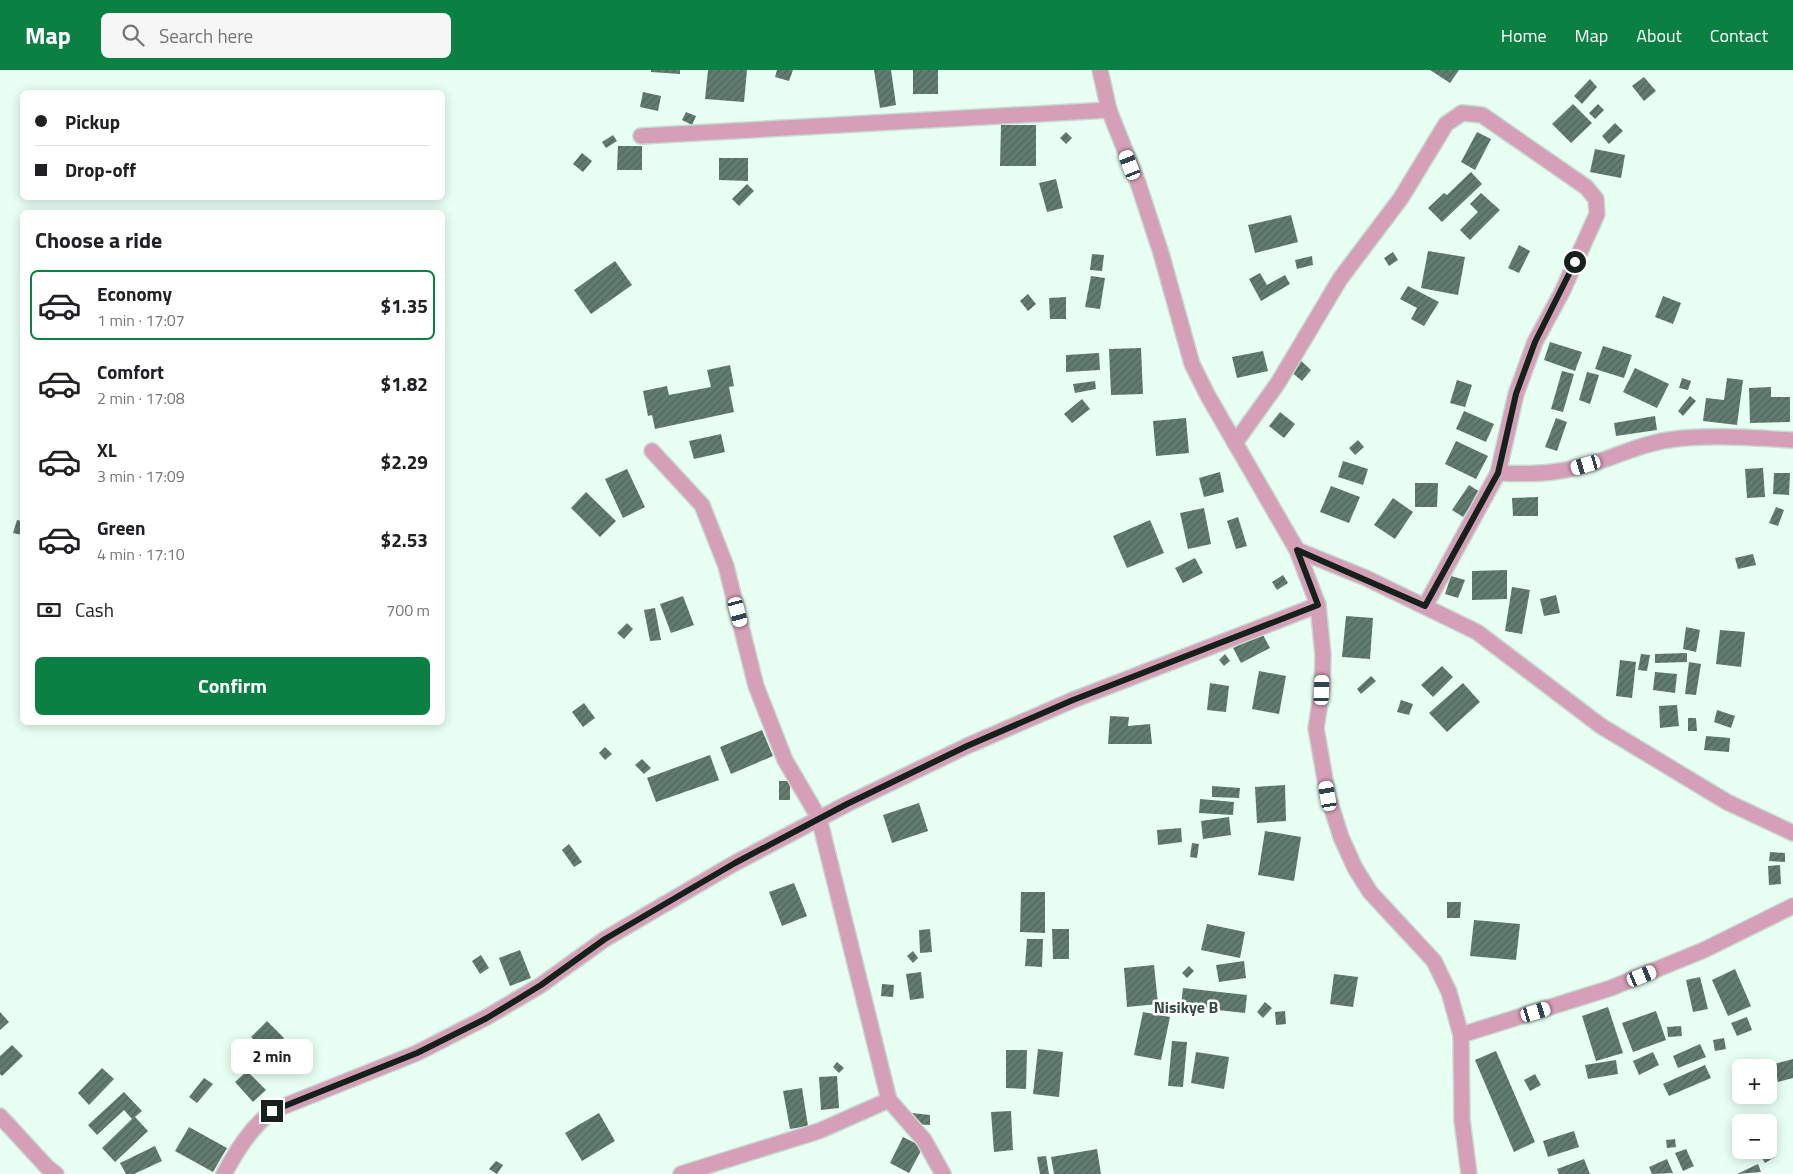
<!DOCTYPE html>
<html lang="en">
<head>
<meta charset="utf-8">
<style>
  body { margin:0; font-family:"Titillium Web",sans-serif; background:#f6f6f6; color:#202124; height:100vh; display:flex; flex-direction:column; font-size:19px; white-space:nowrap }
  * { box-sizing:border-box; margin:0 }
  p { font-size:16px; color:#757577 }
  .icon { flex:none; width:28px; height:28px; fill:none; stroke:currentColor; stroke-width:2; stroke-linecap:round; stroke-linejoin:round }
  .map { position:relative; flex:1; overflow:hidden }
  .drawer { position:absolute; left:20px; top:140px; width:425px; height:515px; display:flex; flex-direction:column; background:#fff; border-radius:8px; box-shadow:0 2px 12px #0003 }
  .drawer>* { flex:none }
  .banner { position:absolute; left:20px; top:20px; width:425px; height:110px; border-radius:8px; box-shadow:0 2px 12px #0003; display:grid; align-content:center; height:110px; padding:0 15px; background:#fff }
  .buttons { position:absolute; left:1732px; top:989px; display:grid; gap:10px }
  .buttons a { display:grid; place-items:center; width:45px; height:45px; border-radius:8px; background:#fff; box-shadow:0 2px 12px #0003; font-size:25px }
  .end { position:absolute; width:22px; height:22px; margin:-11px; border:6px solid #16211c; background:#fff; box-shadow:0 0 0 2px #fff }
  .from { border-radius:50% }
  .bubble { position:absolute; height:35px; border-radius:8px; background:#fff; box-shadow:0 2px 12px #0003; font-size:16px; font-weight:700; line-height:35px; text-align:center }
  .car { position:absolute; width:15px; height:30px; margin:-15px -8px; border-radius:6px; box-shadow:0 0 4px 1px #0007; background:linear-gradient(#fff 24%,#345 0 40%,#fff 0 76%,#345 0 86%,#fff 0) }
  .banner b { display:flex; align-items:center; gap:18px; height:48px; font-size:19px }
  .banner b+b { border-top:1px solid #e0e0e0 }
  .banner i { width:12px; height:12px; background:#202124 }
  ul { padding:0; list-style:none }
  li { display:flex; align-items:center; gap:15px; height:70px; margin:0 10px 8px; padding:0 5px; border:2px solid transparent; border-radius:8px }
  li div { flex:1 }
  li b { display:block; font-size:19px }
  li em { font-style:normal; font-weight:700 }
  li.active { border-color:#0b8043 }
  li>.icon { width:45px; height:45px; stroke-width:1.5 }
  h2 { padding:0 15px; font-size:22px; line-height:60px }
  .pay { display:flex; align-items:center; gap:12px; height:55px; padding:0 15px; font-size:19px }
  .pay p { margin-inline-start:auto }
  .primary-button { display:flex; gap:10px; margin-top:auto; padding:10px 15px }
  .primary-button a { flex:1; height:58px; border-radius:8px; background:#0b8043; color:#fff; font-size:20px; font-weight:700; line-height:58px; text-align:center }
  header { display:flex; align-items:center; gap:30px; box-sizing:border-box; height:70px; padding:0 25px; background:#0b8043; color:#fff }
  header strong { font-size:24px }
  nav { display:flex; gap:28px; margin-inline-start:auto; font-size:18px }
  .search { width:350px; height:45px; background:#f6f6f6; display:flex; align-items:center; gap:12px; box-sizing:border-box; padding:0 18px; border-radius:8px; color:#757577; font-size:19px }
  .map>svg:first-child { display:block }
  .building { fill:url(#building-hatch) }
  .lines { fill:none; stroke-linecap:round; stroke-linejoin:round }
  .street-casing { stroke:#c6dbd1; stroke-width:18 }
  .street { stroke:#d59fb7; stroke-width:15 }
  .route { stroke:#16211c; stroke-width:6 }
  .labels { text-anchor:middle; dominant-baseline:central; stroke-width:5; stroke-linejoin:round; paint-order:stroke }
  .neighbourhood-label { font-size:16px; font-weight:bold; fill:#324a3f; stroke:#fff }
</style>
</head>
<body>
<header>
<strong>Map</strong>
<div class="search"><svg class="icon" aria-label="search" viewBox="0 0 24 24"><circle cx="10" cy="10" r="6"/><path d="M15 15l6 6"/></svg>Search here</div>
<nav><a>Home</a><a>Map</a><a>About</a><a>Contact</a></nav>
</header>
<div class="map">
<svg width="1793" height="1104" viewBox="0 0 1793 1104">
  <defs>
    <pattern id="building-hatch" width="6" height="6" patternUnits="userSpaceOnUse" patternTransform="scale(1.25)"><rect width="6" height="6" fill="#627c6f"/><path d="M-1 1l2-2M0 6l6-6M5 7l2-2" fill="none" stroke="#50655a"/></pattern>
  </defs>
  <rect width="100%" height="100%" fill="#e8fff3"/>
  <!-- building -->
  <g class="building">
    <path d="M651,0H680V4L651,2Z"/>
    <path d="M708,0H747L744,32L705,29Z"/>
    <path d="M777,0H793L789,11L775,7Z"/>
    <path d="M874,0H891L896,35L880,38Z"/>
    <rect x="913" y="0" width="25" height="24"/>
    <path d="M1430,0H1459L1450,13Z"/>
    <path d="M1644,7L1656,21L1644,31L1632,16Z"/>
    <path d="M1590,9L1597,17L1582,34L1574,26Z"/>
    <path d="M643,22L661,26L658,41L640,37Z"/>
    <path d="M1573,34L1592,53L1571,73L1552,54Z"/>
    <path d="M1598,34L1604,40L1595,49L1589,43Z"/>
    <path d="M686,42L696,46L692,55L682,50Z"/>
    <path d="M1615,53L1623,61L1609,74L1602,66Z"/>
    <path d="M1001,55H1036V96H1000Z"/>
    <path d="M1066,62L1072,68L1066,74L1060,68Z"/>
    <path d="M1477,62L1491,69L1475,100L1461,92Z"/>
    <path d="M613,65L617,71L606,78L602,72Z"/>
    <path d="M618,76H642V100H617Z"/>
    <path d="M1595,79L1625,85L1621,108L1590,102Z"/>
    <path d="M582,83L592,91L583,102L573,94Z"/>
    <path d="M719,88H748V111L719,110Z"/>
    <path d="M1471,102L1482,114L1442,152L1428,138L1444,123L1447,125Z"/>
    <path d="M1056,109L1063,138L1047,142L1039,113Z"/>
    <path d="M747,114L754,121L739,136L732,129Z"/>
    <path d="M1481,123L1500,140L1470,170L1460,160L1478,142L1470,134Z"/>
    <path d="M1291,145L1298,172L1255,183L1248,155Z"/>
    <path d="M1519,175L1530,181L1519,203L1508,198Z"/>
    <path d="M1428,181L1465,187L1458,225L1421,218Z"/>
    <path d="M1393,182L1398,190L1389,196L1384,188Z"/>
    <path d="M1092,184L1104,185L1102,201L1090,200Z"/>
    <path d="M1312,186L1313,195L1297,199L1295,190Z"/>
    <path d="M615,191L632,215L591,244L574,220Z"/>
    <path d="M1260,203L1267,215L1285,205L1290,214L1261,231L1249,209Z"/>
    <path d="M1091,206L1105,208L1100,239L1085,237Z"/>
    <path d="M1408,216L1439,232L1424,256L1411,249L1417,238L1400,229Z"/>
    <path d="M1028,224L1036,234L1028,241L1020,231Z"/>
    <path d="M1663,226L1681,233L1673,254L1655,247Z"/>
    <path d="M1066,227V249H1050L1049,228Z"/>
    <path d="M1550,272L1582,282L1575,301L1544,290Z"/>
    <path d="M1603,276L1632,285L1624,308L1595,299Z"/>
    <path d="M1141,278L1143,324L1111,325L1109,279Z"/>
    <path d="M1263,281L1268,301L1237,308L1232,287Z"/>
    <path d="M1099,283L1100,300L1066,302V285Z"/>
    <path d="M1300,290L1311,300L1302,311L1290,301Z"/>
    <path d="M730,295L734,316L729,317L734,342L655,359L652,345L648,346L643,321L667,316L669,325L711,317L707,300Z"/>
    <path d="M1635,298L1669,314L1657,338L1623,322Z"/>
    <path d="M1562,301L1574,304L1563,342L1551,339Z"/>
    <path d="M1587,302L1599,305L1590,334L1579,330Z"/>
    <path d="M1682,308L1691,311L1688,320L1679,318Z"/>
    <path d="M1727,308L1743,310L1737,355L1703,351L1706,328L1724,330Z"/>
    <path d="M1457,310L1472,315L1465,337L1450,333Z"/>
    <path d="M1095,311L1096,319L1075,323L1073,314Z"/>
    <path d="M1771,317V327H1790V352L1750,353L1749,318Z"/>
    <path d="M1690,326L1696,331L1683,346L1678,341Z"/>
    <path d="M1082,329L1090,339L1072,353L1064,344Z"/>
    <path d="M1464,341L1494,354L1486,372L1456,359Z"/>
    <path d="M1280,342L1295,354L1284,368L1269,356Z"/>
    <path d="M1655,346L1657,360L1616,366L1614,353Z"/>
    <path d="M1186,348L1189,383L1156,386L1153,351Z"/>
    <path d="M1556,348L1567,352L1557,381L1545,377Z"/>
    <path d="M721,364L725,382L694,389L689,371Z"/>
    <path d="M1358,370L1364,377L1355,385L1349,378Z"/>
    <path d="M1456,371L1488,386L1476,409L1445,394Z"/>
    <path d="M1343,391L1368,399L1363,415L1338,407Z"/>
    <path d="M1763,398L1765,427L1747,428L1745,399Z"/>
    <path d="M627,399L645,437L623,448L605,409Z"/>
    <path d="M1220,402L1224,422L1204,427L1199,408Z"/>
    <path d="M1774,403H1790L1789,425L1773,424Z"/>
    <path d="M1415,413H1438L1437,437H1415Z"/>
    <path d="M1469,415L1480,422L1463,447L1452,440Z"/>
    <path d="M1331,416L1360,427L1349,453L1320,442Z"/>
    <path d="M586,422L616,451L600,467L571,438Z"/>
    <path d="M1538,427V446H1513L1512,428Z"/>
    <path d="M1393,428L1413,442L1395,469L1374,455Z"/>
    <path d="M1776,437L1784,440L1778,456L1769,453Z"/>
    <path d="M1204,438L1211,474L1188,479L1180,443Z"/>
    <path d="M1238,447L1247,476L1236,479L1227,451Z"/>
    <path d="M17,450L22,451V465L13,463Z"/>
    <path d="M1150,450L1164,483L1127,498L1113,466Z"/>
    <path d="M1753,484L1756,495L1738,499L1735,488Z"/>
    <path d="M1195,488L1203,503L1183,513L1175,498Z"/>
    <path d="M1507,500V529L1472,530V501Z"/>
    <path d="M1283,505L1288,513L1277,520L1272,512Z"/>
    <path d="M1451,506L1465,510L1458,528L1445,524Z"/>
    <path d="M1512,517L1530,520L1522,564L1505,561Z"/>
    <path d="M1556,525L1560,543L1544,546L1540,529Z"/>
    <path d="M683,526L694,555L671,563L660,534Z"/>
    <path d="M655,538L661,570L650,571L644,540Z"/>
    <path d="M1346,546L1373,548L1370,589L1342,587Z"/>
    <path d="M627,553L633,559L624,569L617,563Z"/>
    <path d="M1686,557L1700,560L1696,582L1683,579Z"/>
    <path d="M1720,560L1745,562L1741,597L1716,594Z"/>
    <path d="M1262,563L1270,578L1241,593L1233,578Z"/>
    <path d="M1687,583V592L1655,593V584Z"/>
    <path d="M1225,584L1230,591L1224,596L1219,590Z"/>
    <path d="M1641,584L1650,585L1647,601L1638,600Z"/>
    <path d="M1620,590L1636,592L1632,628L1616,626Z"/>
    <path d="M1689,592L1701,594L1696,625L1685,624Z"/>
    <path d="M1442,596L1453,607L1433,627L1421,615Z"/>
    <path d="M1259,601L1286,606L1279,644L1252,639Z"/>
    <path d="M1655,602L1677,604L1675,623L1653,620Z"/>
    <path d="M1371,606L1376,611L1361,624L1357,619Z"/>
    <path d="M1210,613L1229,616L1226,642L1207,640Z"/>
    <path d="M1463,613L1480,632L1447,662L1429,643Z"/>
    <path d="M1401,630L1413,634L1409,645L1397,642Z"/>
    <path d="M584,633L595,648L583,657L572,642Z"/>
    <path d="M1677,635L1679,656L1660,658L1659,636Z"/>
    <path d="M1717,640L1735,646L1731,658L1714,652Z"/>
    <path d="M1110,646L1129,647L1128,656L1150,654L1152,674H1108Z"/>
    <path d="M1688,648H1696L1697,661H1688Z"/>
    <path d="M762,660L773,686L731,704L720,677Z"/>
    <path d="M1706,666L1730,668L1729,682L1704,680Z"/>
    <path d="M605,677L612,684L605,690L599,683Z"/>
    <path d="M710,685L719,710L656,732L647,708Z"/>
    <path d="M642,689L651,698L644,704L635,695Z"/>
    <rect x="779" y="711" width="11" height="19"/>
    <path d="M1285,715L1286,751L1257,753L1255,717Z"/>
    <path d="M1212,716L1240,718L1239,728L1212,727Z"/>
    <path d="M1200,729L1234,732L1233,745L1199,743Z"/>
    <path d="M919,733L928,761L892,773L883,745Z"/>
    <path d="M1229,747L1231,765L1203,769L1201,751Z"/>
    <path d="M1181,758L1182,772L1158,775L1157,760Z"/>
    <path d="M1265,761L1301,767L1294,811L1258,805Z"/>
    <path d="M1192,773L1199,774L1197,788L1190,787Z"/>
    <path d="M569,774L582,792L574,797L562,780Z"/>
    <path d="M1770,782L1785,783V792L1769,791Z"/>
    <path d="M1780,795L1781,814L1769,815L1768,796Z"/>
    <path d="M794,813L807,846L782,856L769,822Z"/>
    <path d="M1021,822H1045V863L1020,862Z"/>
    <path d="M1447,832H1461L1460,848H1447Z"/>
    <path d="M1474,850L1520,854L1516,890L1470,886Z"/>
    <path d="M1207,854L1245,862L1240,888L1201,880Z"/>
    <path d="M930,859L932,882L920,883L919,860Z"/>
    <path d="M1052,859H1069V889H1053Z"/>
    <path d="M1027,869H1043L1042,897L1025,896Z"/>
    <path d="M520,880L531,908L510,916L499,888Z"/>
    <path d="M913,881L918,888L913,893L907,886Z"/>
    <path d="M481,885L489,898L480,904L472,891Z"/>
    <path d="M1244,891L1246,908L1219,912L1216,895Z"/>
    <path d="M1154,895L1158,934L1127,937L1124,898Z"/>
    <path d="M1189,896L1194,901L1187,908L1182,903Z"/>
    <path d="M1735,899L1751,936L1728,946L1712,910Z"/>
    <path d="M921,902L924,928L910,930L906,904Z"/>
    <path d="M1334,904L1358,907L1353,937L1330,934Z"/>
    <path d="M1700,907L1708,939L1693,942L1686,910Z"/>
    <path d="M882,914L894,915L893,927L881,926Z"/>
    <path d="M1183,918L1247,925L1245,943L1181,936Z"/>
    <path d="M1265,932L1272,938L1263,948L1257,942Z"/>
    <path d="M1608,937L1623,983L1596,991L1582,946Z"/>
    <path d="M1285,941L1286,954L1276,955L1275,942Z"/>
    <path d="M1656,941L1666,970L1633,982L1622,953Z"/>
    <path d="M0,942L9,952L0,960Z"/>
    <path d="M1143,942L1170,947L1161,990L1134,985Z"/>
    <path d="M1747,947L1752,960L1737,966L1731,953Z"/>
    <path d="M267,951L284,968L268,984L251,967Z"/>
    <path d="M1681,956L1682,966L1668,967L1667,957Z"/>
    <path d="M1724,968L1726,979L1715,981L1713,970Z"/>
    <path d="M1172,971L1187,972L1183,1017L1168,1016Z"/>
    <path d="M1700,974L1706,987L1678,998L1673,986Z"/>
    <path d="M12,975L23,986L2,1006L0,1004V986Z"/>
    <path d="M278,978L288,988L275,1000L265,990Z"/>
    <path d="M1038,979L1063,982L1059,1027L1033,1024Z"/>
    <path d="M1006,980H1027L1026,1019L1006,1018Z"/>
    <path d="M1496,981L1535,1072L1514,1082L1475,990Z"/>
    <path d="M1196,982L1229,987L1224,1019L1191,1013Z"/>
    <path d="M1653,982L1659,995L1639,1005L1633,991Z"/>
    <path d="M1793,989V1008L1778,1012L1774,994Z"/>
    <path d="M1616,990L1618,1004L1588,1009L1585,995Z"/>
    <path d="M837,992L844,998L839,1003L833,997Z"/>
    <path d="M1705,995L1711,1008L1669,1026L1663,1014Z"/>
    <path d="M102,998L114,1009L89,1035L78,1023Z"/>
    <path d="M247,1001L266,1020L253,1032L235,1012Z"/>
    <path d="M1535,1004L1541,1015L1530,1021L1524,1010Z"/>
    <path d="M837,1006L839,1038L821,1040L819,1007Z"/>
    <path d="M204,1008L213,1014L197,1033L189,1027Z"/>
    <path d="M802,1018L808,1056L790,1059L783,1021Z"/>
    <path d="M124,1022L142,1041L135,1047L148,1061L115,1092L102,1078L132,1049L124,1040L97,1065L88,1055Z"/>
    <path d="M1011,1041L1013,1080L994,1082L991,1042Z"/>
    <path d="M599,1043L615,1071L582,1091L565,1063Z"/>
    <path d="M912,1043L930,1045V1055L911,1054Z"/>
    <path d="M189,1057L227,1078L213,1102L175,1081Z"/>
    <path d="M1574,1061L1579,1077L1548,1087L1543,1071Z"/>
    <path d="M903,1067L923,1077L909,1103L890,1093Z"/>
    <path d="M1675,1069L1676,1077L1667,1078L1666,1070Z"/>
    <path d="M155,1076L162,1091L134,1104H126L120,1093Z"/>
    <path d="M1769,1077L1775,1087L1765,1093L1758,1082L1769,1080Z"/>
    <path d="M1097,1079L1101,1104H1054L1051,1087Z"/>
    <path d="M1686,1079L1694,1096L1683,1101L1675,1083Z"/>
    <path d="M1046,1086L1049,1104H1040L1037,1087Z"/>
    <path d="M1584,1089L1590,1104H1559L1557,1099Z"/>
    <path d="M1667,1089L1673,1103L1652,1104L1649,1097Z"/>
    <path d="M496,1091L503,1095L497,1104L489,1099Z"/>
    <path d="M1758,1094L1761,1102L1737,1104Z"/>
  </g>
  <g class="lines">
    <defs>
      <g id="street">
        <path d="M1100,0L1109,40L1138,113L1161,183L1192,294L1208,326L1297,480L1318,535L1323,585L1322,620L1316,658L1328,726L1341,767L1355,798L1370,822L1434,891L1449,922L1461,965L1462,1050L1469,1104"/>
        <path d="M641,66L1109,40"/>
        <path d="M1235,373L1278,313L1340,209L1401,128L1446,54L1462,43L1482,45L1586,117L1596,129L1597,144L1562,222L1535,272L1516,324L1498,403"/>
        <path d="M652,381L702,435L726,496L756,616L785,690L819,748L889,1030"/>
        <path d="M1297,480L1366,508L1477,562L1601,656L1727,732L1793,763"/>
        <path d="M1425,536L1498,403C1539,405 1566,403 1606,389C1626,382 1646,373 1668,370C1709,364 1751,368 1793,370"/>
        <path d="M1461,965L1611,918L1704,880L1793,836"/>
        <path d="M0,1046L47,1097L56,1104"/>
        <path d="M224,1104C237,1080 250,1059 272,1041L417,983L487,947L541,915L605,869L735,793L847,734L967,676L1073,630L1318,535"/>
        <path d="M681,1104L819,1061L889,1030L924,1070L943,1104"/>
      </g>
    </defs>
    <!-- street casing -->
    <use href="#street" class="street-casing"/>
    <!-- street -->
    <use href="#street" class="street"/>
  </g>
  <g class="lines">
    <!-- route -->
    <path class="route" d="M272,1041L417,983L487,948L541,915L605,869L735,793L847,734L967,676L1073,630L1318,535L1297,480L1425,536L1498,403L1516,324L1535,272L1575,192"/>
  </g>
  <g class="labels">
    <!-- neighbourhood labels -->
    <g class="neighbourhood-label">
      <text x="1186" y="937">Nisikye B</text>
    </g>
  </g>
</svg>
<div class="buttons">
<a>+</a>
<a>−</a>
</div>
<i class="end from" style="left:1575px;top:192px"></i>
<i class="end" style="left:272px;top:1041px"></i>
<div class="bubble" style="left:231px;top:969px;width:82px">2 min</div>
<i class="car" style="left:1130px;top:95px;rotate:339deg"></i>
<i class="car" style="left:1586px;top:395px;rotate:254deg"></i>
<i class="car" style="left:738px;top:542px;rotate:165deg"></i>
<i class="car" style="left:1322px;top:620px;rotate:2deg"></i>
<i class="car" style="left:1328px;top:726px;rotate:350deg"></i>
<i class="car" style="left:1642px;top:906px;rotate:68deg"></i>
<i class="car" style="left:1536px;top:942px;rotate:73deg"></i>
<div class="banner">
<b><i class="from"></i>Pickup</b>
<b><i></i>Drop-off</b>
</div>
<section class="drawer">
<h2>Choose a ride</h2>
<ul>
<li class="active"><svg class="icon" aria-label="car" viewBox="0 0 24 24"><path d="M5 17H2v-5l4-1 3-4h7l3 4 3 1v5h-3M9 17h6M6 11h13"/><circle cx="7" cy="17" r="2"/><circle cx="17" cy="17" r="2"/></svg><div><b>Economy</b><p>1 min · 17:07</p></div><em>$1.35</em></li>
<li><svg class="icon" aria-label="car" viewBox="0 0 24 24"><path d="M5 17H2v-5l4-1 3-4h7l3 4 3 1v5h-3M9 17h6M6 11h13"/><circle cx="7" cy="17" r="2"/><circle cx="17" cy="17" r="2"/></svg><div><b>Comfort</b><p>2 min · 17:08</p></div><em>$1.82</em></li>
<li><svg class="icon" aria-label="car" viewBox="0 0 24 24"><path d="M5 17H2v-5l4-1 3-4h7l3 4 3 1v5h-3M9 17h6M6 11h13"/><circle cx="7" cy="17" r="2"/><circle cx="17" cy="17" r="2"/></svg><div><b>XL</b><p>3 min · 17:09</p></div><em>$2.29</em></li>
<li><svg class="icon" aria-label="car" viewBox="0 0 24 24"><path d="M5 17H2v-5l4-1 3-4h7l3 4 3 1v5h-3M9 17h6M6 11h13"/><circle cx="7" cy="17" r="2"/><circle cx="17" cy="17" r="2"/></svg><div><b>Green</b><p>4 min · 17:10</p></div><em>$2.53</em></li>
</ul>
<div class="pay"><svg class="icon" aria-label="cash" viewBox="0 0 24 24"><path d="M3 7h18v10H3z"/><circle cx="12" cy="12" r="2"/></svg>Cash<p>700 m</p></div>
<div class="primary-button"><a>Confirm</a></div>
</section>
</div>
</body>
</html>
